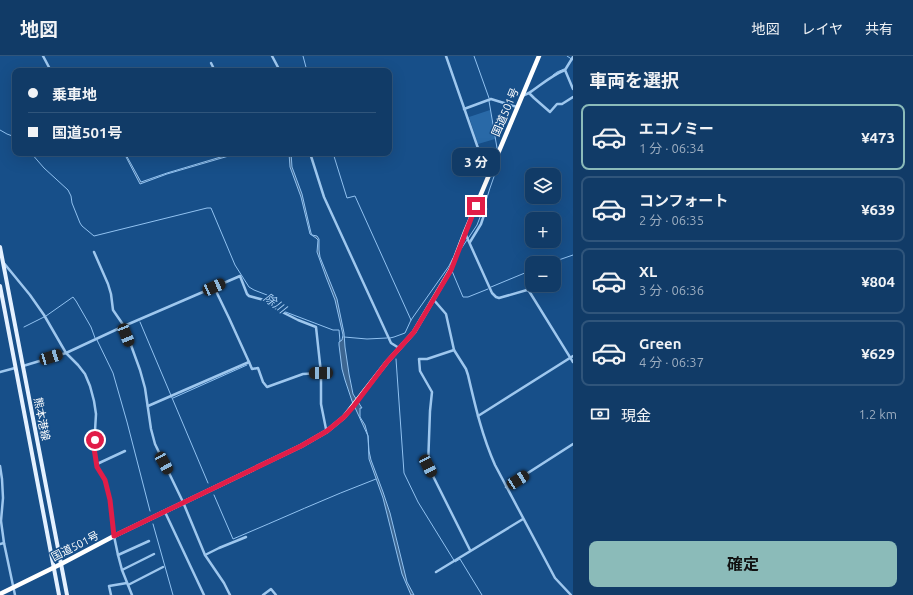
<!DOCTYPE html>
<html lang="ja">
<head>
<meta charset="utf-8">
<style>
  body { margin:0; font-family:Ubuntu,"Noto Sans JP",sans-serif; background:#1e4670; color:#f1f3f6; height:100vh; display:flex; flex-direction:column; font-size:15px; white-space:nowrap }
  * { box-sizing:border-box; margin:0 }
  p { font-size:13px; color:#9cadc0 }
  .icon { flex:none; width:22px; height:22px; fill:none; stroke:currentColor; stroke-width:2; stroke-linecap:round; stroke-linejoin:round }
  .map { position:relative; flex:1; overflow:hidden }
  .drawer { display:flex; flex-direction:column; background:#113b67; width:340px }
  .drawer>* { flex:none }
  .guide { position:absolute; left:12px; top:12px; width:380px; height:88px; border-radius:8px; box-shadow:0 4px 16px #0002,0 0 0 1px #30557b; display:grid; align-content:center; height:88px; padding:0 16px; background:#113b67 }
  .buttons { position:absolute; left:525px; top:112px; display:grid; gap:8px }
  .buttons a { display:grid; place-items:center; width:36px; height:36px; border-radius:8px; background:#113b67; box-shadow:0 4px 16px #0002,0 0 0 1px #30557b; font-size:20px }
  .end { position:absolute; width:18px; height:18px; margin:-9px; border:5px solid #e11d48; background:#fff; box-shadow:0 0 0 2px #fff }
  .from { border-radius:50% }
  .bubble { position:absolute; height:28px; border-radius:8px; background:#113b67; box-shadow:0 4px 16px #0002,0 0 0 1px #30557b; font-size:13px; font-weight:700; line-height:28px; text-align:center }
  .car { position:absolute; width:12px; height:24px; margin:-12px -6px; border-radius:5px; box-shadow:0 0 3px 1px #0007; background:linear-gradient(#222 24%,#8ab4d8 0 40%,#222 0 76%,#8ab4d8 0 86%,#222 0) }
  .guide b { display:flex; align-items:center; gap:14px; height:38px; font-size:15px }
  .guide b+b { border-top:1px solid #30557b }
  .guide i { width:10px; height:10px; background:#f1f3f6 }
  ul { padding:0; list-style:none }
  li { display:flex; align-items:center; gap:12px; height:66px; margin:0 8px 6px; padding:0 8px; border:2px solid #30557b; border-radius:8px }
  li div { flex:1 }
  li b { display:block; font-size:15px }
  li em { font-style:normal; font-weight:700 }
  li.active { border-color:#8bbbb9 }
  li>.icon { width:36px; height:36px; stroke-width:1.5 }
  h2 { padding:0 16px; font-size:18px; line-height:48px }
  .pay { display:flex; align-items:center; gap:10px; height:44px; padding:0 16px; font-size:15px }
  .pay p { margin-inline-start:auto }
  .button { display:flex; gap:8px; margin-top:auto; padding:8px 16px }
  .button a { flex:1; height:46px; border-radius:8px; background:#8bbbb9; color:#111; font-size:16px; font-weight:700; line-height:46px; text-align:center }
  header { display:flex; align-items:center; gap:24px; box-sizing:border-box; height:56px; padding:0 20px; background:#113b67; border-bottom:1px solid #30557b }
  header strong { font-size:19px }
  nav { display:flex; gap:22px; margin-inline-start:auto; font-size:14px }
  main { display:flex; flex:1; min-height:0 }
  .map>svg:first-child { display:block }
  .green { fill:#2969a7 }
  .water { fill:#3d6691; stroke:#91c2f1 }
  .lines { fill:none; stroke-linecap:round; stroke-linejoin:round }
  .stream { stroke:#91c2f1; stroke-width:1 }
  .street { stroke:#9ec7ee; stroke-width:2.5 }
  .primary { stroke:#e5f1ff; stroke-width:4 }
  .highway { stroke:#fff; stroke-width:4.5 }
  .route { stroke:#e11d48; stroke-width:5 }
  .labels { text-anchor:middle; dominant-baseline:central; stroke-width:3; stroke-linejoin:round; paint-order:stroke }
  .street-label { font-size:11px; fill:#fff; stroke:#174f89 }
  .water-label { font-size:12px; font-style:italic; fill:#aad0f5; stroke:#174f89 }
</style>
</head>
<body>
<header>
<strong>地図</strong>
<nav><a>地図</a><a>レイヤ</a><a>共有</a></nav>
</header>
<main>
<div class="map">
<svg width="573" height="539" viewBox="0 0 573 539">
  <rect width="100%" height="100%" fill="#174f89"/>
  <!-- green -->
  <path class="green" d="M490,54L495,83L478,88L469,61Z"/>
  <!-- water -->
  <g class="water">
    <path d="M124,97H125L141,126L167,117L234,97H239L167,118L140,128Z"/>
    <path d="M289,97H291L292,111L302,138L311,177L312,179L317,180L319,183V194L320,201L337,243L344,277L345,291L349,318L353,338L362,352H360V361L365,369L368,380L369,395L371,404L383,436L390,457L407,526L414,539H411L402,518L383,442L369,403L368,380L352,345L345,324L342,313L339,289V286L342,284L343,279L335,244L326,221L317,196L318,184L316,182L310,178L301,141L290,111Z"/>
  </g>
  <g class="lines">
    <!-- stream -->
    <g class="stream">
      <path d="M303,0L307,15"/>
      <path d="M474,0L489,42"/>
      <path d="M567,0L573,4"/>
      <path d="M553,19L557,16L564,13"/>
      <path d="M489,45L497,92"/>
      <path d="M0,74L7,78L15,81"/>
      <path d="M31,97L44,112L68,134L71,140L72,147L80,167L82,170L94,180L207,152H211L235,209L249,231L254,234L267,239L275,245L283,255L333,274H339L340,285"/>
      <path d="M333,97L347,142L355,140L411,264"/>
      <path d="M461,193L477,169L484,151L490,132L497,112L498,102"/>
      <path d="M550,207L573,199"/>
      <path d="M452,215L463,241H468L488,233"/>
      <path d="M491,231L532,214"/>
      <path d="M46,260L73,241L76,245L91,271L95,282"/>
      <path d="M140,266L208,427"/>
      <path d="M24,271L44,261"/>
      <path d="M344,281L367,283L387,282"/>
      <path d="M390,282L394,281L405,277L411,264L449,210L453,202"/>
      <path d="M97,284L113,317L127,366L150,455"/>
      <path d="M396,303L404,417L418,446L455,506L460,503L482,539"/>
      <path d="M173,342L247,309"/>
      <path d="M214,439L233,483C281,463 328,441 376,423"/>
      <path d="M153,468L173,539"/>
    </g>
    <!-- street -->
    <g class="street">
      <path d="M43,0L51,15"/>
      <path d="M272,0L280,15"/>
      <path d="M446,0L479,95L482,98H497"/>
      <path d="M573,1L565,14L573,33"/>
      <path d="M211,7L215,15"/>
      <path d="M529,37C541,29 552,19 565,14"/>
      <path d="M522,40L529,37L534,42L550,56L557,48H562L573,41"/>
      <path d="M464,53L491,43L517,51"/>
      <path d="M310,97L324,141L391,287L399,292"/>
      <path d="M465,177L492,237L496,241L499,242L527,234L529,235L573,306"/>
      <path d="M470,186L481,168L486,153"/>
      <path d="M94,196L108,228L111,238L113,254L124,270L140,314L145,332L151,373L155,388L183,446L205,499L224,527L230,539"/>
      <path d="M3,206L30,239L44,259L66,297L78,309L85,318L90,330L94,345L96,358L94,392L97,411L105,424L110,444L114,480L118,499L122,514L132,539"/>
      <path d="M214,231L229,262L249,306"/>
      <path d="M433,243L446,258L454,294L466,313L468,319C475,349 482,380 495,409L555,522L571,539"/>
      <path d="M454,294L427,303H419L420,315L432,336L430,355L428,410L470,494"/>
      <path d="M23,310L66,297L124,270L240,220L247,238L249,240L264,244L278,254L298,264L316,271L321,317V348L326,373L327,375"/>
      <path d="M0,316L15,312"/>
      <path d="M148,350L249,306L252,313L258,312L263,326L267,331L303,318L321,317"/>
      <path d="M478,360L573,300"/>
      <path d="M97,408L125,395"/>
      <path d="M0,410L2,423L3,442L1,465L4,487L15,539"/>
      <path d="M506,431L573,388"/>
      <path d="M165,456L204,539"/>
      <path d="M0,488L4,487"/>
      <path d="M118,499L149,485"/>
      <path d="M205,499L219,492L246,481"/>
      <path d="M122,514L154,498"/>
      <path d="M436,516L523,463"/>
      <path d="M128,529L163,511"/>
      <path d="M111,539L109,530L127,527"/>
      <path d="M263,539L271,533L276,539"/>
    </g>
    <!-- primary -->
    <g class="primary">
      <path d="M0,191L67,539"/>
      <path d="M0,230L59,539"/>
    </g>
    <!-- highway -->
    <path class="highway" d="M0,538L61,508L114,480L301,390L327,375L344,361L387,306L414,276L451,213L465,176L539,0"/>
  </g>
  <g class="lines">
    <!-- route -->
    <path class="route" d="M95,384L94,392L97,411L105,424L110,444L114,480L301,390L327,375L344,361L353,351L387,306L414,276L451,214L476,150"/>
  </g>
  <g class="labels">
    <!-- street labels -->
    <g class="street-label">
      <text transform="translate(505 56) rotate(-67)">国道501号</text>
      <text transform="translate(42 363) rotate(79)">熊本港線</text>
      <text transform="translate(75 490) rotate(-27)">国道501号</text>
    </g>
    <!-- water labels -->
    <g class="water-label">
      <text transform="translate(275 247) rotate(37)">除川</text>
    </g>
  </g>
</svg>
<div class="buttons">
<a><svg class="icon" aria-label="layers" viewBox="0 0 24 24"><path d="M12 4l9 5-9 5-9-5zM3 14l9 5 9-5"/></svg></a>
<a>+</a>
<a>−</a>
</div>
<i class="end from" style="left:95px;top:384px"></i>
<i class="end" style="left:476px;top:150px"></i>
<div class="bubble" style="left:452px;top:92px;width:48px">3 分</div>
<i class="car" style="left:214px;top:231px;rotate:66deg"></i>
<i class="car" style="left:126px;top:279px;rotate:158deg"></i>
<i class="car" style="left:51px;top:301px;rotate:73deg"></i>
<i class="car" style="left:321px;top:317px;rotate:269deg"></i>
<i class="car" style="left:164px;top:407px;rotate:151deg"></i>
<i class="car" style="left:428px;top:410px;rotate:153deg"></i>
<i class="car" style="left:518px;top:424px;rotate:57deg"></i>
<div class="guide">
<b><i class="from"></i>乗車地</b>
<b><i></i>国道501号</b>
</div>
</div>
<section class="drawer">
<h2>車両を選択</h2>
<ul>
<li class="active"><svg class="icon" aria-label="car" viewBox="0 0 24 24"><path d="M5 17H2v-5l4-1 3-4h7l3 4 3 1v5h-3M9 17h6M6 11h13"/><circle cx="7" cy="17" r="2"/><circle cx="17" cy="17" r="2"/></svg><div><b>エコノミー</b><p>1 分 · 06:34</p></div><em>¥473</em></li>
<li><svg class="icon" aria-label="car" viewBox="0 0 24 24"><path d="M5 17H2v-5l4-1 3-4h7l3 4 3 1v5h-3M9 17h6M6 11h13"/><circle cx="7" cy="17" r="2"/><circle cx="17" cy="17" r="2"/></svg><div><b>コンフォート</b><p>2 分 · 06:35</p></div><em>¥639</em></li>
<li><svg class="icon" aria-label="car" viewBox="0 0 24 24"><path d="M5 17H2v-5l4-1 3-4h7l3 4 3 1v5h-3M9 17h6M6 11h13"/><circle cx="7" cy="17" r="2"/><circle cx="17" cy="17" r="2"/></svg><div><b>XL</b><p>3 分 · 06:36</p></div><em>¥804</em></li>
<li><svg class="icon" aria-label="car" viewBox="0 0 24 24"><path d="M5 17H2v-5l4-1 3-4h7l3 4 3 1v5h-3M9 17h6M6 11h13"/><circle cx="7" cy="17" r="2"/><circle cx="17" cy="17" r="2"/></svg><div><b>Green</b><p>4 分 · 06:37</p></div><em>¥629</em></li>
</ul>
<div class="pay"><svg class="icon" aria-label="cash" viewBox="0 0 24 24"><path d="M3 7h18v10H3z"/><circle cx="12" cy="12" r="2"/></svg>現金<p>1.2 km</p></div>
<div class="button"><a>確定</a></div>
</section>
</main>
</body>
</html>
